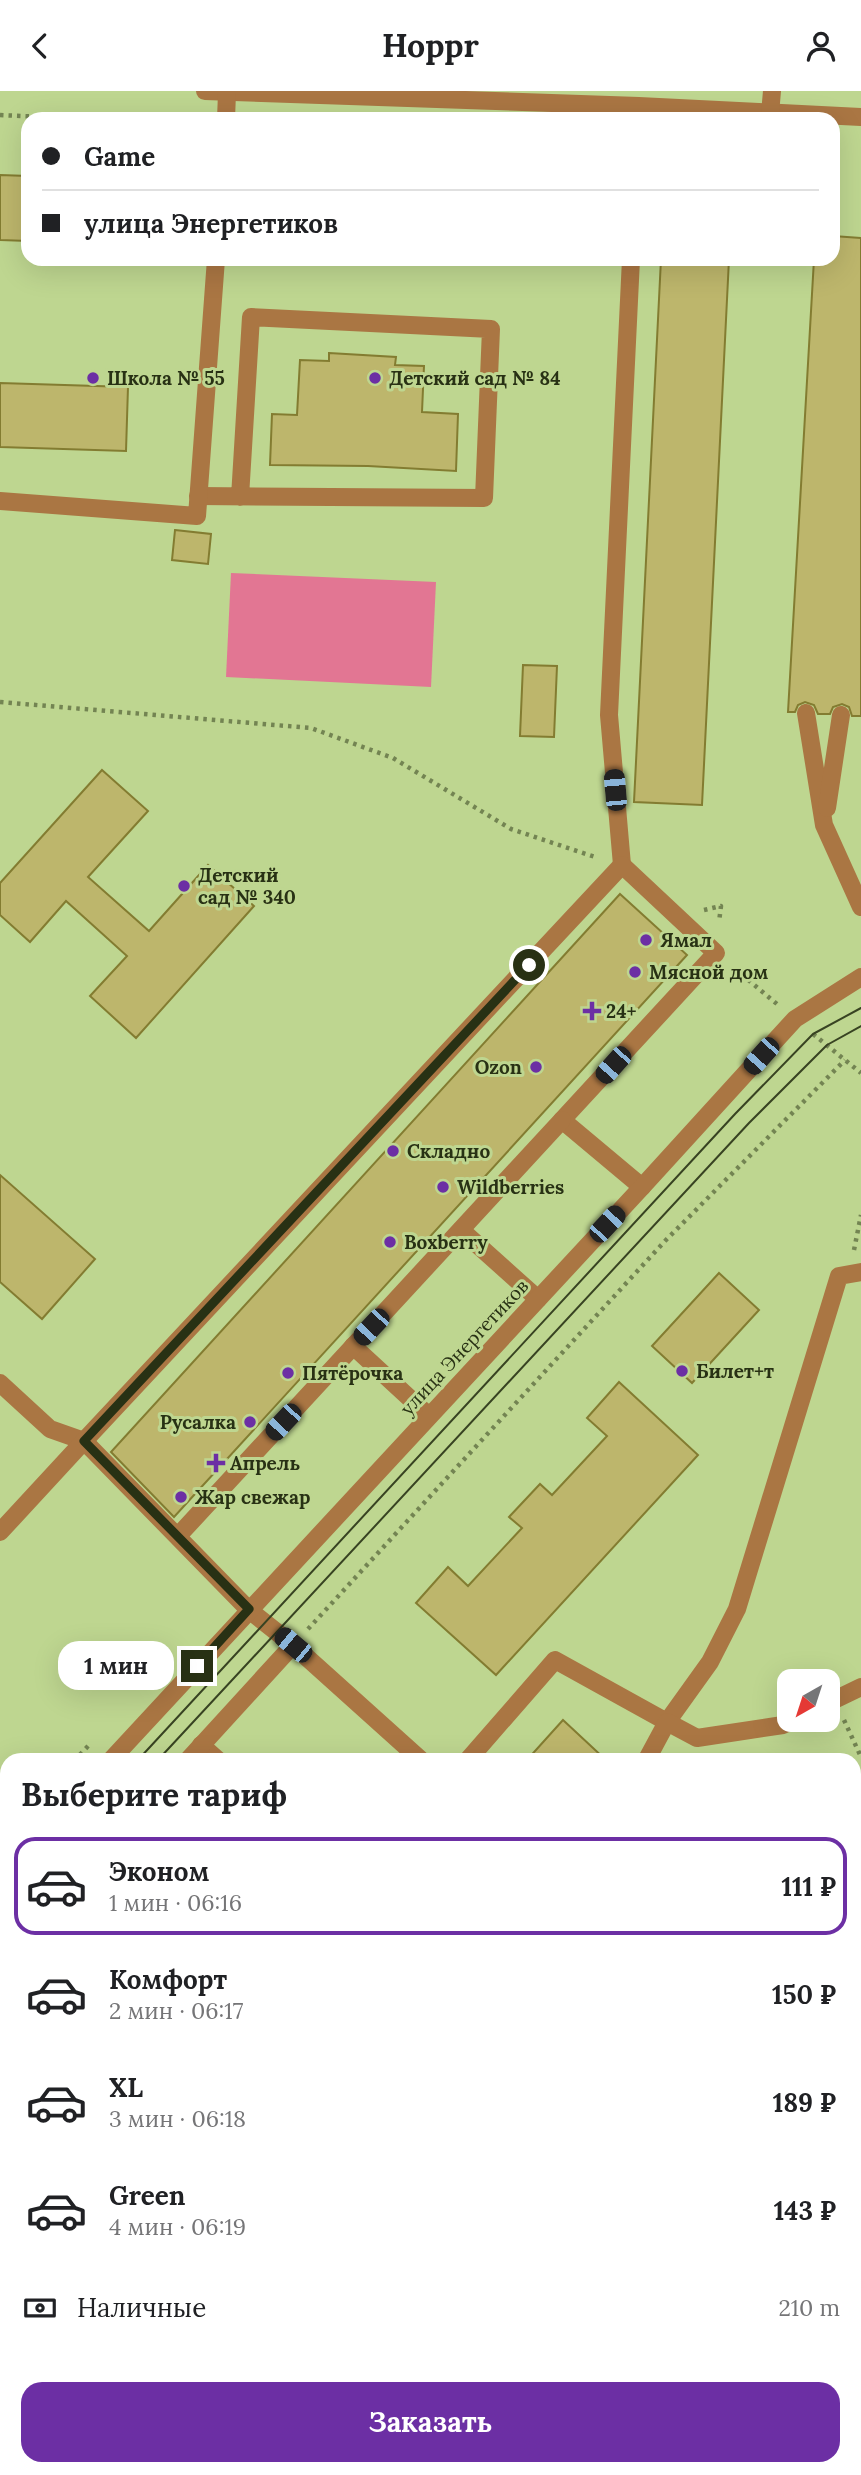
<!DOCTYPE html>
<html lang="ru">
<head>
<meta charset="utf-8">
<style>
  body { margin:0; font-family:Lora,serif; background:#f6f6f6; color:#202124; height:100vh; display:flex; flex-direction:column; font-size:26px; white-space:nowrap }
  * { box-sizing:border-box; margin:0 }
  p { font-size:23px; color:#757577 }
  .icon { flex:none; width:38px; height:38px; fill:none; stroke:currentColor; stroke-width:2; stroke-linecap:round; stroke-linejoin:round }
  .map { position:relative; flex:1; overflow:hidden }
  .sheet { position:absolute; left:0px; top:1662px; width:861px; height:723px; display:flex; flex-direction:column; background:#fff; border-radius:21px 21px 0 0; box-shadow:0 7px 28px #0002 }
  .sheet>* { flex:none }
  .top-card { position:absolute; left:21px; top:21px; width:819px; height:154px; border-radius:21px; box-shadow:0 7px 28px #0002; display:grid; align-content:center; height:154px; padding:0 21px; background:#fff }
  .needle { width:46px; rotate:219deg }
  .fabs { position:absolute; left:777px; top:1578px; display:grid; gap:14px }
  .fabs a { display:grid; place-items:center; width:63px; height:63px; border-radius:14px; background:#fff; box-shadow:0 7px 28px #0002; font-size:35px }
  .end { position:absolute; width:32px; height:32px; margin:-16px; border:9px solid #283114; background:#fff; box-shadow:0 0 0 4px #fff }
  .from { border-radius:50% }
  .bubble { position:absolute; height:49px; border-radius:21px; background:#fff; box-shadow:0 7px 28px #0002; font-size:23px; font-weight:700; line-height:49px; text-align:center }
  .car { position:absolute; width:21px; height:42px; margin:-21px -10px; border-radius:9px; box-shadow:0 0 5px 2px #0007; background:linear-gradient(#222 24%,#8ab4d8 0 40%,#222 0 76%,#8ab4d8 0 86%,#222 0) }
  .top-card b { display:flex; align-items:center; gap:24px; height:66px; font-size:26px }
  .top-card b+b { border-top:2px solid #e0e0e0 }
  .top-card i { width:18px; height:18px; background:#202124 }
  ul { padding:0; list-style:none }
  li { display:flex; align-items:center; gap:21px; height:98px; margin:0 14px 10px; padding:0 7px; border:4px solid transparent; border-radius:21px }
  li div { flex:1 }
  li b { display:block; font-size:26px }
  li em { font-style:normal; font-weight:700 }
  li.current { border-color:#6c2fa4 }
  li>.icon { width:63px; height:63px; stroke-width:1.5 }
  h2 { padding:0 21px; font-size:32px; line-height:84px }
  .pay { display:flex; align-items:center; gap:18px; height:77px; padding:0 21px; font-size:26px }
  .pay p { margin-inline-start:auto }
  .primary-button { display:flex; gap:14px; margin-top:auto; padding:14px 21px }
  .primary-button a { flex:1; height:80px; border-radius:21px; background:#6c2fa4; color:#fff; font-size:28px; font-weight:700; line-height:80px; text-align:center }
  header { display:flex; justify-content:space-between; align-items:center; height:91px; padding:0 21px; background:#fff; font-size:32px; font-weight:700 }
  .map>svg:first-child { display:block }
  .green { fill:#e27693 }
  .building { fill:#bdb66c; stroke:#837c31; stroke-width:2 }
  .lines { fill:none; stroke-linecap:round; stroke-linejoin:round }
  .path { stroke:#738452; stroke-width:4.5; stroke-dasharray:3.5 5; stroke-linecap:butt }
  .minor { stroke:#aa7643; stroke-width:18 }
  .tram { stroke:#384322; stroke-width:2 }
  .route { stroke:#283114; stroke-width:9 }
  .poi-dot { fill:#6c2fa4; stroke:#bed690; stroke-width:2.5 }
  .labels { text-anchor:middle; dominant-baseline:central; stroke-width:6; stroke-linejoin:round; paint-order:stroke }
  .poi-label { font-size:19px; font-weight:bold; fill:#283114; stroke:#bed690; text-anchor:start }
  .street-label { font-size:19px; fill:#283114; stroke:#bed690 }
</style>
</head>
<body>
<header><svg class="icon" aria-label="back" viewBox="0 0 24 24"><path d="M15 5l-7 7 7 7"/></svg>Hoppr<svg class="icon" aria-label="person" viewBox="0 0 24 24"><circle cx="12" cy="8" r="4"/><path d="M4 21q1-7 8-7t8 7"/></svg></header>
<div class="map">
<svg width="861" height="2384" viewBox="0 0 861 2384">
  <rect width="100%" height="100%" fill="#bed690"/>
  <!-- green -->
  <path class="green" d="M231,482L436,491L431,596L226,586Z"/>
  <!-- building -->
  <g class="building">
    <path d="M0,84L28,85V150L0,149Z"/>
    <path d="M833,145L861,147V625H852L849,616L842,613L833,616L830,623H818L814,614L805,611L798,614L795,621H788L814,168H833Z"/>
    <path d="M661,168H729L702,714L634,711Z"/>
    <path d="M329,262L396,266L395,274L424,275L422,321L458,323L456,380L368,375L270,374L272,323L297,324L300,269L329,270Z"/>
    <path d="M0,292L128,296L126,360L0,356Z"/>
    <path d="M175,439L211,443L208,473L172,469Z"/>
    <path d="M523,574L557,575L554,646L520,645Z"/>
    <path d="M102,679L148,720L88,786L149,840L208,774L254,815L136,947L90,905L127,865L66,810L30,851L0,824V792Z"/>
    <path d="M620,803L687,864L174,1426L111,1361Z"/>
    <path d="M0,1084L95,1168L42,1228L0,1191Z"/>
    <path d="M719,1182L759,1219L692,1292L652,1255Z"/>
    <path d="M619,1291L698,1364L496,1584L416,1512L448,1476L468,1495L522,1437L509,1426L540,1393L552,1404L607,1345L587,1327Z"/>
    <path d="M563,1629L607,1670H526Z"/>
  </g>
  <g class="lines">
    <!-- path -->
    <g class="path">
      <path d="M0,24L89,28"/>
      <path d="M0,611L311,637L393,667L511,738L598,767"/>
      <path d="M704,819L721,815L719,831"/>
      <path d="M735,878L777,913"/>
      <path d="M813,943L861,982"/>
      <path d="M854,1159L861,1124"/>
      <path d="M308,1538L665,1150L845,969"/>
      <path d="M844,1629L861,1666"/>
      <path d="M74,1670L90,1653"/>
      <path d="M0,1745L7,1738"/>
      <path d="M0,2000L7,2006"/>
      <path d="M0,2303L7,2307"/>
    </g>
    <!-- minor -->
    <g class="minor">
      <path d="M205,0L639,15L861,26"/>
      <path d="M770,23L772,0"/>
      <path d="M226,28L227,2"/>
      <path d="M198,405L484,407L491,238L251,226L240,406"/>
      <path d="M0,410L197,425L216,168"/>
      <path d="M806,622L824,734L861,816"/>
      <path d="M827,717L841,624"/>
      <path d="M622,774L609,624L631,168"/>
      <path d="M461,1139L538,1208"/>
      <path d="M353,1255L429,1325"/>
      <path d="M0,1292L50,1338L84,1350L622,774L716,862L562,1029L642,1096"/>
      <path d="M0,1441L84,1350L249,1519L293,1554L422,1670"/>
      <path d="M178,1445L562,1029"/>
      <path d="M828,1612L861,1596"/>
      <path d="M201,1654L219,1670"/>
      <path d="M110,1670L642,1096L795,928L861,886"/>
      <path d="M187,1670L293,1554"/>
      <path d="M467,1670L555,1569L667,1631L710,1571L737,1518L839,1185L861,1181"/>
      <path d="M646,1670L667,1631L697,1647L783,1634L793,1629"/>
      <path d="M0,1789L7,1781"/>
      <path d="M854,1803L861,1819"/>
      <path d="M0,1872L7,1865"/>
      <path d="M0,2062L7,2054"/>
      <path d="M854,2228L861,2227"/>
      <path d="M274,2378L281,2384"/>
      <path d="M487,2378L493,2384"/>
      <path d="M4,2384L1,2359L7,2352"/>
      <path d="M98,2384L103,2378"/>
      <path d="M621,2384L628,2378"/>
    </g>
    <!-- tram -->
    <g class="tram">
      <path d="M137,1670L735,1023L813,943L861,917"/>
      <path d="M157,1670L749,1032L827,954L861,935"/>
      <path d="M0,1818L7,1810"/>
      <path d="M0,1840L7,1832"/>
    </g>
  </g>
  <g class="lines">
    <!-- route -->
    <path class="route" d="M197,1575L249,1518L84,1350L529,874"/>
  </g>
  <!-- markers -->
  <g class="poi-dot">
    <circle cx="93" cy="287" r="7"/>
    <circle cx="375" cy="287" r="7"/>
    <circle cx="184" cy="795" r="7"/>
    <circle cx="646" cy="849" r="7"/>
    <circle cx="635" cy="881" r="7"/>
    <path d="M588.5 909.5h7v7h7v7h-7v7h-7v-7h-7v-7h7z"/>
    <circle cx="536" cy="976" r="7"/>
    <circle cx="393" cy="1060" r="7"/>
    <circle cx="443" cy="1096" r="7"/>
    <circle cx="390" cy="1151" r="7"/>
    <circle cx="682" cy="1280" r="7"/>
    <circle cx="288" cy="1282" r="7"/>
    <circle cx="250" cy="1331" r="7"/>
    <path d="M212.5 1361.5h7v7h7v7h-7v7h-7v-7h-7v-7h7z"/>
    <circle cx="181" cy="1406" r="7"/>
  </g>
  <g class="labels">
    <!-- poi labels -->
    <g class="poi-label">
      <text x="107" y="287">Школа № 55</text>
      <text x="389" y="287">Детский сад № 84</text>
      <text x="198" y="784">Детский<tspan x="198" dy="22">сад № 340</tspan></text>
      <text x="660" y="849">Ямал</text>
      <text x="649" y="881">Мясной дом</text>
      <text x="606" y="920">24+</text>
      <text x="522" y="976" text-anchor="end">Ozon</text>
      <text x="407" y="1060">Складно</text>
      <text x="457" y="1096">Wildberries</text>
      <text x="404" y="1151">Boxberry</text>
      <text x="696" y="1280">Билет+т</text>
      <text x="302" y="1282">Пятёрочка</text>
      <text x="236" y="1331" text-anchor="end">Русалка</text>
      <text x="230" y="1372">Апрель</text>
      <text x="195" y="1406">Жар свежар</text>
    </g>
    <!-- street labels -->
    <g class="street-label">
      <text transform="translate(464 1256) rotate(-47)">улица Энергетиков</text>
    </g>
  </g>
</svg>
<div class="fabs">
<a><svg class="needle" viewBox="-14 -14 28 28"><path d="M0-13l5 13h-10z" fill="#e53935"/><path d="M0 13l5-13h-10z" fill="#757577"/></svg></a>
</div>
<i class="end from" style="left:529px;top:874px"></i>
<i class="end" style="left:197px;top:1575px"></i>
<div class="bubble" style="left:58px;top:1550px;width:116px">1 мин</div>
<i class="car" style="left:615px;top:699px;rotate:355deg"></i>
<i class="car" style="left:761px;top:965px;rotate:222deg"></i>
<i class="car" style="left:613px;top:974px;rotate:222deg"></i>
<i class="car" style="left:607px;top:1133px;rotate:43deg"></i>
<i class="car" style="left:371px;top:1236px;rotate:223deg"></i>
<i class="car" style="left:283px;top:1331px;rotate:223deg"></i>
<i class="car" style="left:293px;top:1554px;rotate:310deg"></i>
<div class="top-card">
<b><i class="from"></i>Game</b>
<b><i></i>улица Энергетиков</b>
</div>
<section class="sheet">
<h2>Выберите тариф</h2>
<ul>
<li class="current"><svg class="icon" aria-label="car" viewBox="0 0 24 24"><path d="M5 17H2v-5l4-1 3-4h7l3 4 3 1v5h-3M9 17h6M6 11h13"/><circle cx="7" cy="17" r="2"/><circle cx="17" cy="17" r="2"/></svg><div><b>Эконом</b><p>1 мин · 06:16</p></div><em>111 ₽</em></li>
<li><svg class="icon" aria-label="car" viewBox="0 0 24 24"><path d="M5 17H2v-5l4-1 3-4h7l3 4 3 1v5h-3M9 17h6M6 11h13"/><circle cx="7" cy="17" r="2"/><circle cx="17" cy="17" r="2"/></svg><div><b>Комфорт</b><p>2 мин · 06:17</p></div><em>150 ₽</em></li>
<li><svg class="icon" aria-label="car" viewBox="0 0 24 24"><path d="M5 17H2v-5l4-1 3-4h7l3 4 3 1v5h-3M9 17h6M6 11h13"/><circle cx="7" cy="17" r="2"/><circle cx="17" cy="17" r="2"/></svg><div><b>XL</b><p>3 мин · 06:18</p></div><em>189 ₽</em></li>
<li><svg class="icon" aria-label="car" viewBox="0 0 24 24"><path d="M5 17H2v-5l4-1 3-4h7l3 4 3 1v5h-3M9 17h6M6 11h13"/><circle cx="7" cy="17" r="2"/><circle cx="17" cy="17" r="2"/></svg><div><b>Green</b><p>4 мин · 06:19</p></div><em>143 ₽</em></li>
</ul>
<div class="pay"><svg class="icon" aria-label="cash" viewBox="0 0 24 24"><path d="M3 7h18v10H3z"/><circle cx="12" cy="12" r="2"/></svg>Наличные<p>210 m</p></div>
<div class="primary-button"><a>Заказать</a></div>
</section>
</div>
</body>
</html>
